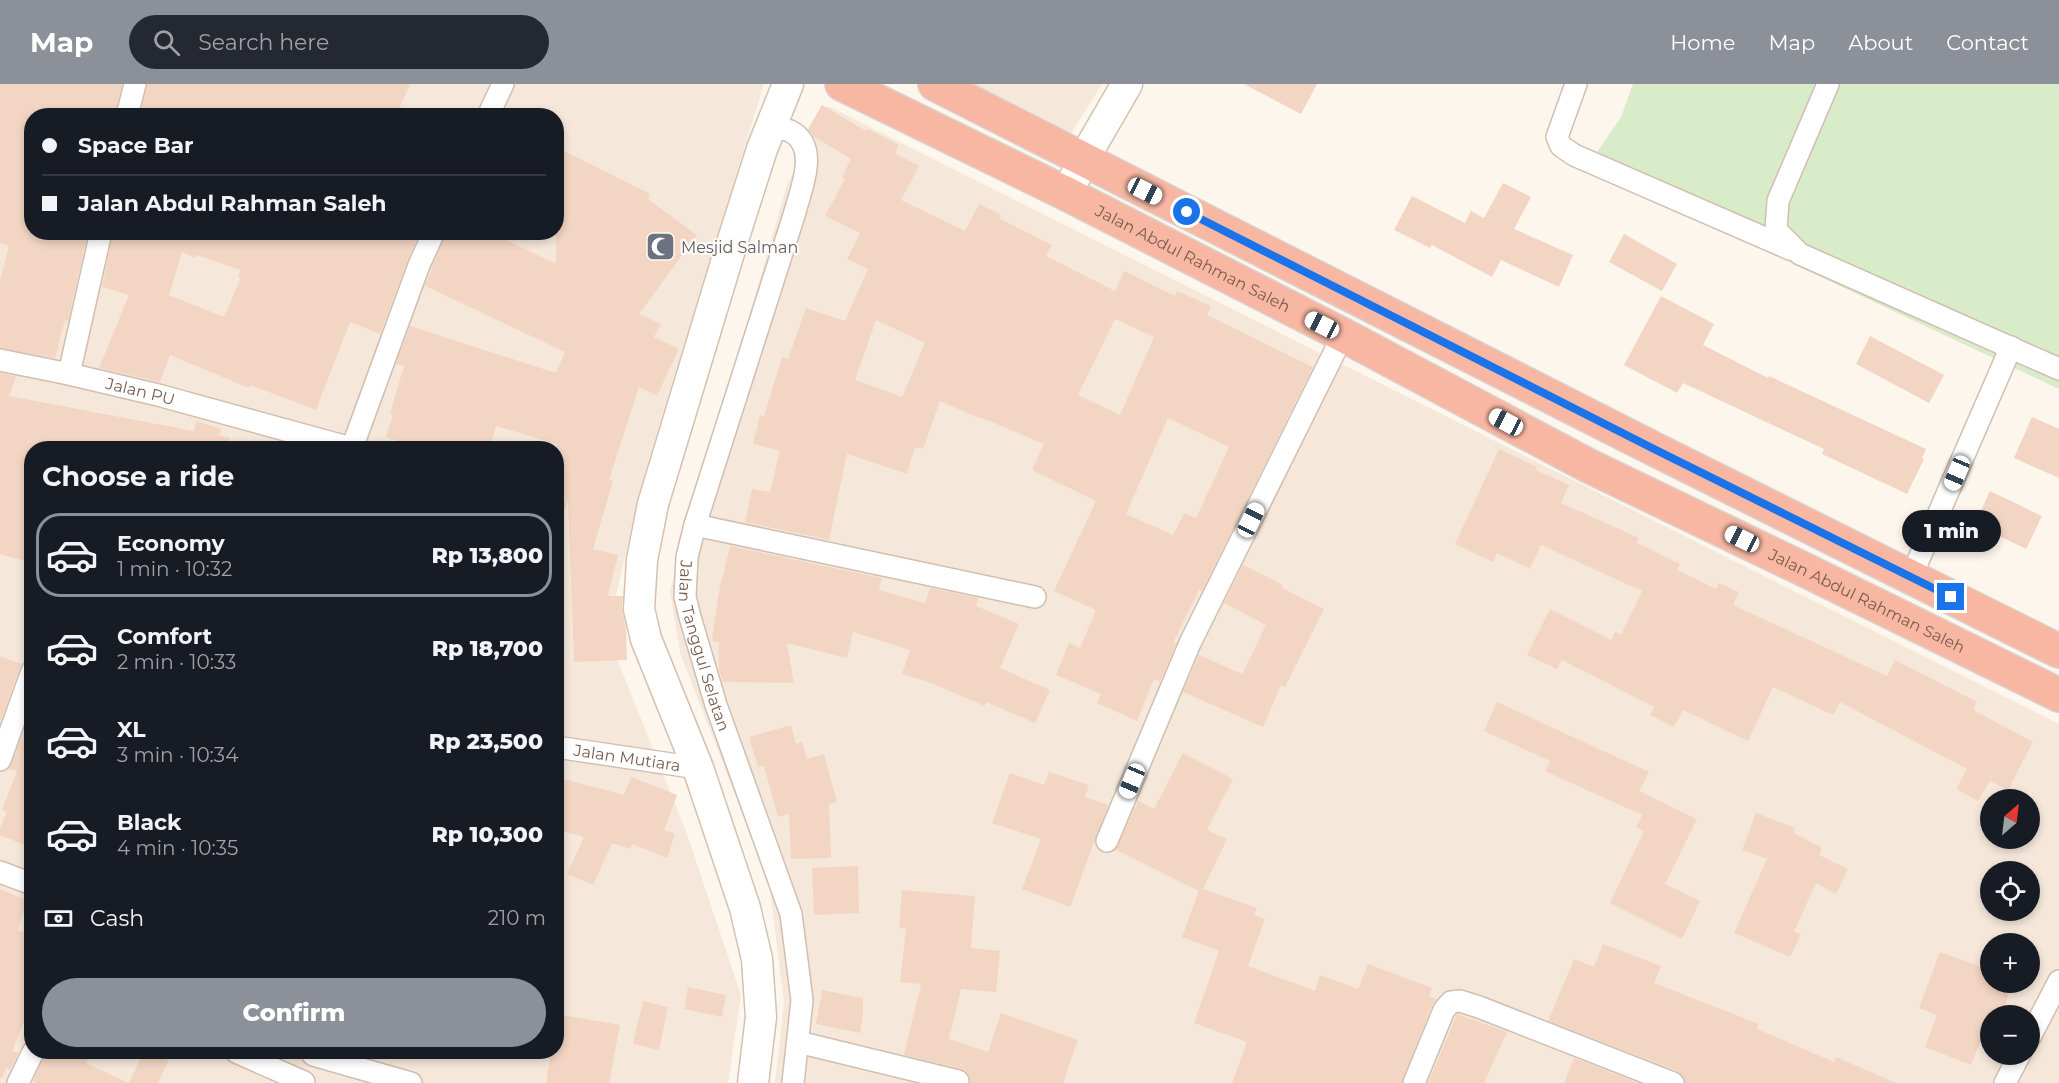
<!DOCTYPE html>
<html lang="en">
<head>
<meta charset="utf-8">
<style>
  body { margin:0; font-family:Montserrat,sans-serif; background:#242831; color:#f1f3f6; height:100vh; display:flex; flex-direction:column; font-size:22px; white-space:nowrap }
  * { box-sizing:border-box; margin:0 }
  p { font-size:20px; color:#9ea1a6 }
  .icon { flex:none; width:33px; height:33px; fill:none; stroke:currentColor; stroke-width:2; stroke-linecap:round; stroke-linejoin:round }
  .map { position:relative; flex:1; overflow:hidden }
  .drawer { position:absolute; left:24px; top:357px; width:540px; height:618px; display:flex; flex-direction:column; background:#171b24; border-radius:24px; box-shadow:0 3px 9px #0003 }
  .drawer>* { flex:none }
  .banner { position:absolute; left:24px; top:24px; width:540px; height:132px; border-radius:24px; box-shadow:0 3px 9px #0003; display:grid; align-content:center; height:132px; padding:0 18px; background:#171b24 }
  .needle { width:39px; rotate:28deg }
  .tools { position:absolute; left:1980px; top:705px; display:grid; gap:12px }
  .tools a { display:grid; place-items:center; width:60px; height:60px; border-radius:50%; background:#171b24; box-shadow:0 3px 9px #0003; font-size:30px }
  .end { position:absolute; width:27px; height:27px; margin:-14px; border:8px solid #1a73e8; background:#fff; box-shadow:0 0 0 3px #fff }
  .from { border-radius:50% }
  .bubble { position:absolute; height:42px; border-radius:21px; background:#171b24; box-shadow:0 3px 9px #0003; font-size:20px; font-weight:800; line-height:42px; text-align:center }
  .car { position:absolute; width:18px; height:36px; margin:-18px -9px; border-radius:8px; box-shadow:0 0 4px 2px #0007; background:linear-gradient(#fff 24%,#345 0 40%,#fff 0 76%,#345 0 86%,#fff 0) }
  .banner b { display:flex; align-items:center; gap:21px; height:57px; font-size:22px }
  .banner b+b { border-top:2px solid #363941 }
  .banner i { width:15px; height:15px; background:#f1f3f6 }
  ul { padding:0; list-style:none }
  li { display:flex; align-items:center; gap:18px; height:84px; margin:0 12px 9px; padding:0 6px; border:3px solid transparent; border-radius:24px }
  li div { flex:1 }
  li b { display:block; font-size:22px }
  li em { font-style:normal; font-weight:800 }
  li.on { border-color:#8c9099 }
  li>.icon { width:54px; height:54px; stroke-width:1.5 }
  h2 { padding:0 18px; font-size:27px; line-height:72px }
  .pay { display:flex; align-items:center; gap:15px; height:66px; padding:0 18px; font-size:22px }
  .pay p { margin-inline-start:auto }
  .action { display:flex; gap:12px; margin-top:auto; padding:12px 18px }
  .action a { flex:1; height:69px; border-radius:36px; background:#8c9099; color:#fff; font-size:24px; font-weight:800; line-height:69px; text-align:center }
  header { display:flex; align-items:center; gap:36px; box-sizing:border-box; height:84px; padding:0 30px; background:#8c9099; color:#fff }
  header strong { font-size:28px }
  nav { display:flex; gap:33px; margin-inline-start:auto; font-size:21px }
  .search { width:420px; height:54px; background:#242831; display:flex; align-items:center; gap:15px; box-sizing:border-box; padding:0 21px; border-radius:33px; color:#9ea1a6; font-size:22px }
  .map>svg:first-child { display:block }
  .residential { fill:#f5e8da; fill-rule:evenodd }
  .green { fill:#d8ecc9 }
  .building { fill:#f3d5c3; fill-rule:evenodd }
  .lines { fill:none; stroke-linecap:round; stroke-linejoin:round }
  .street-casing { stroke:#d1beb0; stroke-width:24 }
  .secondary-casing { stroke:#d6c0b0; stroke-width:33 }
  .highway-casing { stroke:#dad1cd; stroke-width:36 }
  .street { stroke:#fff; stroke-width:21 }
  .secondary { stroke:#fff; stroke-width:30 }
  .highway { stroke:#f7b7a3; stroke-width:33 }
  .route { stroke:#1a73e8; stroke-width:8 }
  .labels { text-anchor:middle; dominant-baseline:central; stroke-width:4.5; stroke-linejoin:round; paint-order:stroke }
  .worship-label { font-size:16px; fill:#5b616d; stroke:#fffaf3; text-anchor:start }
  .street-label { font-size:16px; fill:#7a5c4d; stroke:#fffaf3 }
</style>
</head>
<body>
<header>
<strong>Map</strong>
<div class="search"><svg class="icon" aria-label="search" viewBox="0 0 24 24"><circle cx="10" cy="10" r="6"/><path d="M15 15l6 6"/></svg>Search here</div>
<nav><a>Home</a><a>Map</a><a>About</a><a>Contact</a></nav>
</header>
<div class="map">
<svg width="2059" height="999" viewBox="0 0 2059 999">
  <rect width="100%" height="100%" fill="#fdf6ec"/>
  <!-- residential -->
  <g class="residential">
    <path d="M0,0H764L645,388L607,550L686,747L741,911L728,999H0ZM32,32H556V148H32ZM32,364H556V968H32Z"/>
    <path d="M964,0H1102L1068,54Z"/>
    <path d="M828,22L2059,640V999H775L784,919L769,798L680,569L670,506L787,101ZM1990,716H2030V754H1990ZM1990,788H2030V826H1990ZM1990,860H2030V898H1990ZM1990,932H2030V970H1990Z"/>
  </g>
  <!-- green -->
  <path class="green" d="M1633,0H2059V305L1587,83L1621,33Z"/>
  <!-- building -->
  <g class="building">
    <path d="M0,0H122L115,32H32V148H88L68,237L65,236L55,274L0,264V196L9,162L0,159Z"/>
    <path d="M147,0H410L396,32H140Z"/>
    <path d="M1244,0H1317L1301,30Z"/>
    <path d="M822,21L866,47L868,45L899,61L895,69L919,82L901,116L965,147L979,120L1001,131L999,134L1052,161L1046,172L1115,207L1124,187L1175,212L1177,207L1211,222L1207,231L1313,283L1202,507L1199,506L1173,559L1176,560L1160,598L1154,595L1137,637L1097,619L1101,610L1056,591L1069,559L1080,564L1096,526L1054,507L1096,417L1032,386L1044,360L982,334L981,335L940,317L923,365L915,363L907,390L847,370L829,456L745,438L752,405L770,408L780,367L753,360L760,331L764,332L782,273L788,275L806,224L845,237L868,185L847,175L860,149L825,132L845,95L842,93L851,75L814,53L808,45ZM1115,235L1154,253L1120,331L1078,311ZM876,236L925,259L902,313L855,296ZM1168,334L1229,363L1196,434L1184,429L1173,451L1126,430Z"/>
    <path d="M556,63L650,110L648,115L697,151L639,230L661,240L654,253L679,265L657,312L639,303L609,396L613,397L593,465L618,471L608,512H623L622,524L626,546L627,576L574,578L568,416L561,437L556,436V360L496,342L491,359H489L487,364H416L386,353L393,330L390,329L404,282L396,280L410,242L556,289L565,268L425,202L446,148H490L556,180Z"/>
    <path d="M1503,99L1531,113L1514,145L1573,171L1559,203L1501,176L1492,193L1432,161L1430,164L1394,146L1412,112L1465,139L1471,127L1484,134Z"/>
    <path d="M113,148H420L407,177L380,250L350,238L316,326L250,301L249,304L170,271L160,298L99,284L129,211L102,203ZM182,168L195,174L197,171L240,186L238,193L241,194L224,233L169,211Z"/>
    <path d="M1624,150L1677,180L1662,207L1609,178Z"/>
    <path d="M1661,212L1714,240L1703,261L1768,294L1769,292L1926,365L1922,374L1924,375L1907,410L1822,370L1824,365L1683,299L1677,309L1624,281Z"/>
    <path d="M1870,252L1944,291L1929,319L1856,280Z"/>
    <path d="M0,289L16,292L9,312L194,347L196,337L221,345L219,351L230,354L229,364H32V479L0,470Z"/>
    <path d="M2032,333L2059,345V394L2014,374Z"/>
    <path d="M1499,365L1537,383L1536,386L1569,401L1561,419L1639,454L1637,459L1680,480L1677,486L1716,505L1719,499L1739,508L1733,521L1887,592L1895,576L1977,618L1973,626L2033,658L2008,706L1990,697L1978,717L1956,705L1967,685L1840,618L1833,631L1773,603L1748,657L1683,626L1674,643L1650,631L1654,623L1562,576L1557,585L1527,571L1550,525L1611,556L1615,548L1621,551L1642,507L1541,461L1530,485L1497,469L1493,478L1455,460Z"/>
    <path d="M1990,407L2042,432L2026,465L1975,440Z"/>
    <path d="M730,462L882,494L879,506L925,519L930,504L978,514L976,522L1019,540L1000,584L1050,606L1035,639L986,618L985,622L931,599L902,590L910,566L853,548L847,574L787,559L794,599L723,598L719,586V558L712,557L718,512Z"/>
    <path d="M1243,481L1283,501L1282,504L1324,525L1285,603L1281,601L1263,643L1183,608L1199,571L1242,590L1266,541L1224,519Z"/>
    <path d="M0,572L21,580L0,638Z"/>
    <path d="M1497,618L1649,688L1639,707L1697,735L1665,800L1700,817L1682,855L1610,819L1644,747L1636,743L1642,731L1545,687L1550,677L1484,647Z"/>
    <path d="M32,626V764L0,751V744L7,728L2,726L17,687L9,685Z"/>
    <path d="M791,641L796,660L802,658L807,675L824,670L837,718L829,720L831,774L791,775L789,730L778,733L764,682L758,683L749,653Z"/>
    <path d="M1183,669L1233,695L1207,746L1227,755L1203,805L1257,824L1254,831L1265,835L1248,882L1315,907L1320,891L1358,905L1368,880L1432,904L1429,912L1436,915L1432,921L1402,999H1232L1247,958L1194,939L1219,867L1182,853L1199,807L1116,766L1138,717L1154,725Z"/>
    <path d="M1049,688L1089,701L1085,713L1108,721L1070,823L1022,805L1041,755L992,739L1010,689L1044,701Z"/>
    <path d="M556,693L624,711L631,693L677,711L664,746L675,750L667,774L632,760L630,765L612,759L593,801L567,790L584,753L556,745Z"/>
    <path d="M1756,729L1795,744L1794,749L1822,764L1819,771L1848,785L1836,810L1816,799L1794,848L1801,850L1790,873L1734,849L1767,775L1742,766Z"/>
    <path d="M858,782L859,829L814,831L812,784Z"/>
    <path d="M0,805L28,817L17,846L32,852V916L12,968H19L10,986L6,984L2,994H0Z"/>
    <path d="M902,806L975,812L971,864L1000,867L996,908L961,905L949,955L988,968L1001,929L1078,956L1063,999H970L967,988L962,985L904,971L921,900L900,898L906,845L899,844Z"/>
    <path d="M1603,860L1661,882L1654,899L1759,940L1757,945L1834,978L1836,973L1896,999H1685L1683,992L1678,987L1548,937L1574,875L1594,883Z"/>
    <path d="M1940,868L1990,886V898H2013L2001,932H1990V951L1984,948L1971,981L1925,963L1937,931L1919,924Z"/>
    <path d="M688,903L726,911L722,933L684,925Z"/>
    <path d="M822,906L863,914V930L860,949L816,940Z"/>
    <path d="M643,917L668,923L659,966L633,960Z"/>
    <path d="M556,930L620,941L609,999H546L551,968H556Z"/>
    <path d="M1457,930L1507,948L1484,999H1428Z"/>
    <path d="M46,968H77L89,973L86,979L128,999H37L33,997Z"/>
    <path d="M144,968H172L158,999H129Z"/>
    <path d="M1574,974L1638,999H1564Z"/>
  </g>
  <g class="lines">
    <defs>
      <g id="street">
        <path d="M1576,0L1557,53L1561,62L1574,71L1790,165"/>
        <path d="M1828,0L1778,117L1776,146L1800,170L2059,285"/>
        <path d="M127,32L135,0"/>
        <path d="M488,32L503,0"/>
        <path id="s1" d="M771,43C777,44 784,45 790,47C820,62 801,105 795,128L695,441L687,473L685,513L690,533L716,621L791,830L802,916L793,999"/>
        <path id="s2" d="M101,148L69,290L158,311L351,364"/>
        <path d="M0,276L69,290"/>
        <path d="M352,364L419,181L434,148"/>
        <path d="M695,441L1035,513"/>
        <path d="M1911,493L2011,263"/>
        <path id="s3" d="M556,663L698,684"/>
        <path d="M0,676L32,587"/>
        <path d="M1107,757L1190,559L1343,251"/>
        <path d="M0,788L32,800"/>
        <path d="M2030,953L2059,897"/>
        <path d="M798,958L958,997"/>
        <path d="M236,968L304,998"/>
        <path d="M313,971L411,999"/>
        <path d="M18,999L33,968"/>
        <path d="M1414,999L1444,926L1451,918L1460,917L1479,923L1673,999"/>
        <path d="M2005,999L2020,970"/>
      </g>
      <g id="secondary">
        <path d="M1067,110L1083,76L1127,0"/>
        <path d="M753,999L761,933L757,875L745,824L698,684L646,555L639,525L642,476L653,420L732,159L762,65L788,0"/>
      </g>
      <g id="highway">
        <path id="s4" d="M842,0L1067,110L1343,251L1587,381L1805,486L2059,611"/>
        <path d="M935,0L1654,365L2059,567"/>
      </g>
    </defs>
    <!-- street casing -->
    <use href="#street" class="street-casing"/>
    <!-- secondary casing -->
    <use href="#secondary" class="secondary-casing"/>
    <!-- highway casing -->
    <use href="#highway" class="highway-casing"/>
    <!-- street -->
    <use href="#street" class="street"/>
    <!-- secondary -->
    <use href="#secondary" class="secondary"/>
    <!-- highway -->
    <use href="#highway" class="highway"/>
  </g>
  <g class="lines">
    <!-- route -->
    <path class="route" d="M1187,128L1654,365L1951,513"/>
  </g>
  <!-- icons -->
  <defs>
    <symbol id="mosque-square" viewBox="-11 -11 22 22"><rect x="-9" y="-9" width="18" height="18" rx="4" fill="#6b7280" stroke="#fffaf3"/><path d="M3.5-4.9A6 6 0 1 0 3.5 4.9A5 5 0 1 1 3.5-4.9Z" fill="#fff"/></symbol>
  </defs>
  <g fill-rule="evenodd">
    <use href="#mosque-square" x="644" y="146" width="33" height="33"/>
  </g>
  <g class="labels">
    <!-- worship labels -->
    <g class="worship-label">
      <text x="681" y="163">Mesjid Salman</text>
    </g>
    <!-- street labels -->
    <g class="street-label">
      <text stroke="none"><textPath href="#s4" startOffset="392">Jalan Abdul Rahman Saleh</textPath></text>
      <text stroke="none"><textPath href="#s2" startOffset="219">Jalan PU</textPath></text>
      <text stroke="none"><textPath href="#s4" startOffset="1148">Jalan Abdul Rahman Saleh</textPath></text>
      <text stroke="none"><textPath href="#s1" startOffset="561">Jalan Tanggul Selatan</textPath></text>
      <text stroke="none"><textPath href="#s3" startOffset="72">Jalan Mutiara</textPath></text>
    </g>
  </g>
</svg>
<div class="tools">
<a><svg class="needle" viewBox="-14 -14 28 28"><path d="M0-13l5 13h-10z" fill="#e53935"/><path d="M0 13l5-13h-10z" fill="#9ea1a6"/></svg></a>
<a><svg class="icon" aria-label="locate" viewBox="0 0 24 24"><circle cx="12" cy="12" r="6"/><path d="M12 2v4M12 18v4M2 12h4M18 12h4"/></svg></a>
<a>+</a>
<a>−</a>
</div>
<i class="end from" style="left:1187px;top:128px"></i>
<i class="end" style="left:1951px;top:513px"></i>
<div class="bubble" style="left:1902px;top:426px;width:99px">1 min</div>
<i class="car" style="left:1145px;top:107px;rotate:117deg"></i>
<i class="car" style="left:1322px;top:241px;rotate:297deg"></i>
<i class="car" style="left:1506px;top:338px;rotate:298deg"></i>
<i class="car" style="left:1957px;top:389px;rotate:203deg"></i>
<i class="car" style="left:1251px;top:436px;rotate:26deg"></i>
<i class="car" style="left:1742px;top:455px;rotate:296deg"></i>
<i class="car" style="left:1132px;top:697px;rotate:203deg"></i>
<div class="banner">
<b><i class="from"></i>Space Bar</b>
<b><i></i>Jalan Abdul Rahman Saleh</b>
</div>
<section class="drawer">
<h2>Choose a ride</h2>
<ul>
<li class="on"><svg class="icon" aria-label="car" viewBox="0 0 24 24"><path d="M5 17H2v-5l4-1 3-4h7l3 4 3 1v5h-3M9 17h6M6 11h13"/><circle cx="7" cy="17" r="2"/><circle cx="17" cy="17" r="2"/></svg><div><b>Economy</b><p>1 min · 10:32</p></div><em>Rp 13,800</em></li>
<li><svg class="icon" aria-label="car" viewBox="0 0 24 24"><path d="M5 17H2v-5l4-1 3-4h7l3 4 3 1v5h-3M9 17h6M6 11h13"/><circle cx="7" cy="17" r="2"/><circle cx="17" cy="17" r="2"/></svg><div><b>Comfort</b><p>2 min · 10:33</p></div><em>Rp 18,700</em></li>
<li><svg class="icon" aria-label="car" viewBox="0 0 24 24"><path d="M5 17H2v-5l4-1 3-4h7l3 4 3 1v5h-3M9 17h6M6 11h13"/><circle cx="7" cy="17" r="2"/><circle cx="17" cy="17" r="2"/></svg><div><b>XL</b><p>3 min · 10:34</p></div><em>Rp 23,500</em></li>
<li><svg class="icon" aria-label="car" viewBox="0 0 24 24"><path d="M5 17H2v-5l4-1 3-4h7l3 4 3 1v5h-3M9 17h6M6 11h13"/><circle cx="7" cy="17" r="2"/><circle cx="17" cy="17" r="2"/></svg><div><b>Black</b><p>4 min · 10:35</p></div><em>Rp 10,300</em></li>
</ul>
<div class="pay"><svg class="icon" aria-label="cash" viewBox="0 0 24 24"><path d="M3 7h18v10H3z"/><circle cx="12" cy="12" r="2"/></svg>Cash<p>210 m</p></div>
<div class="action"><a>Confirm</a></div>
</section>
</div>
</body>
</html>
